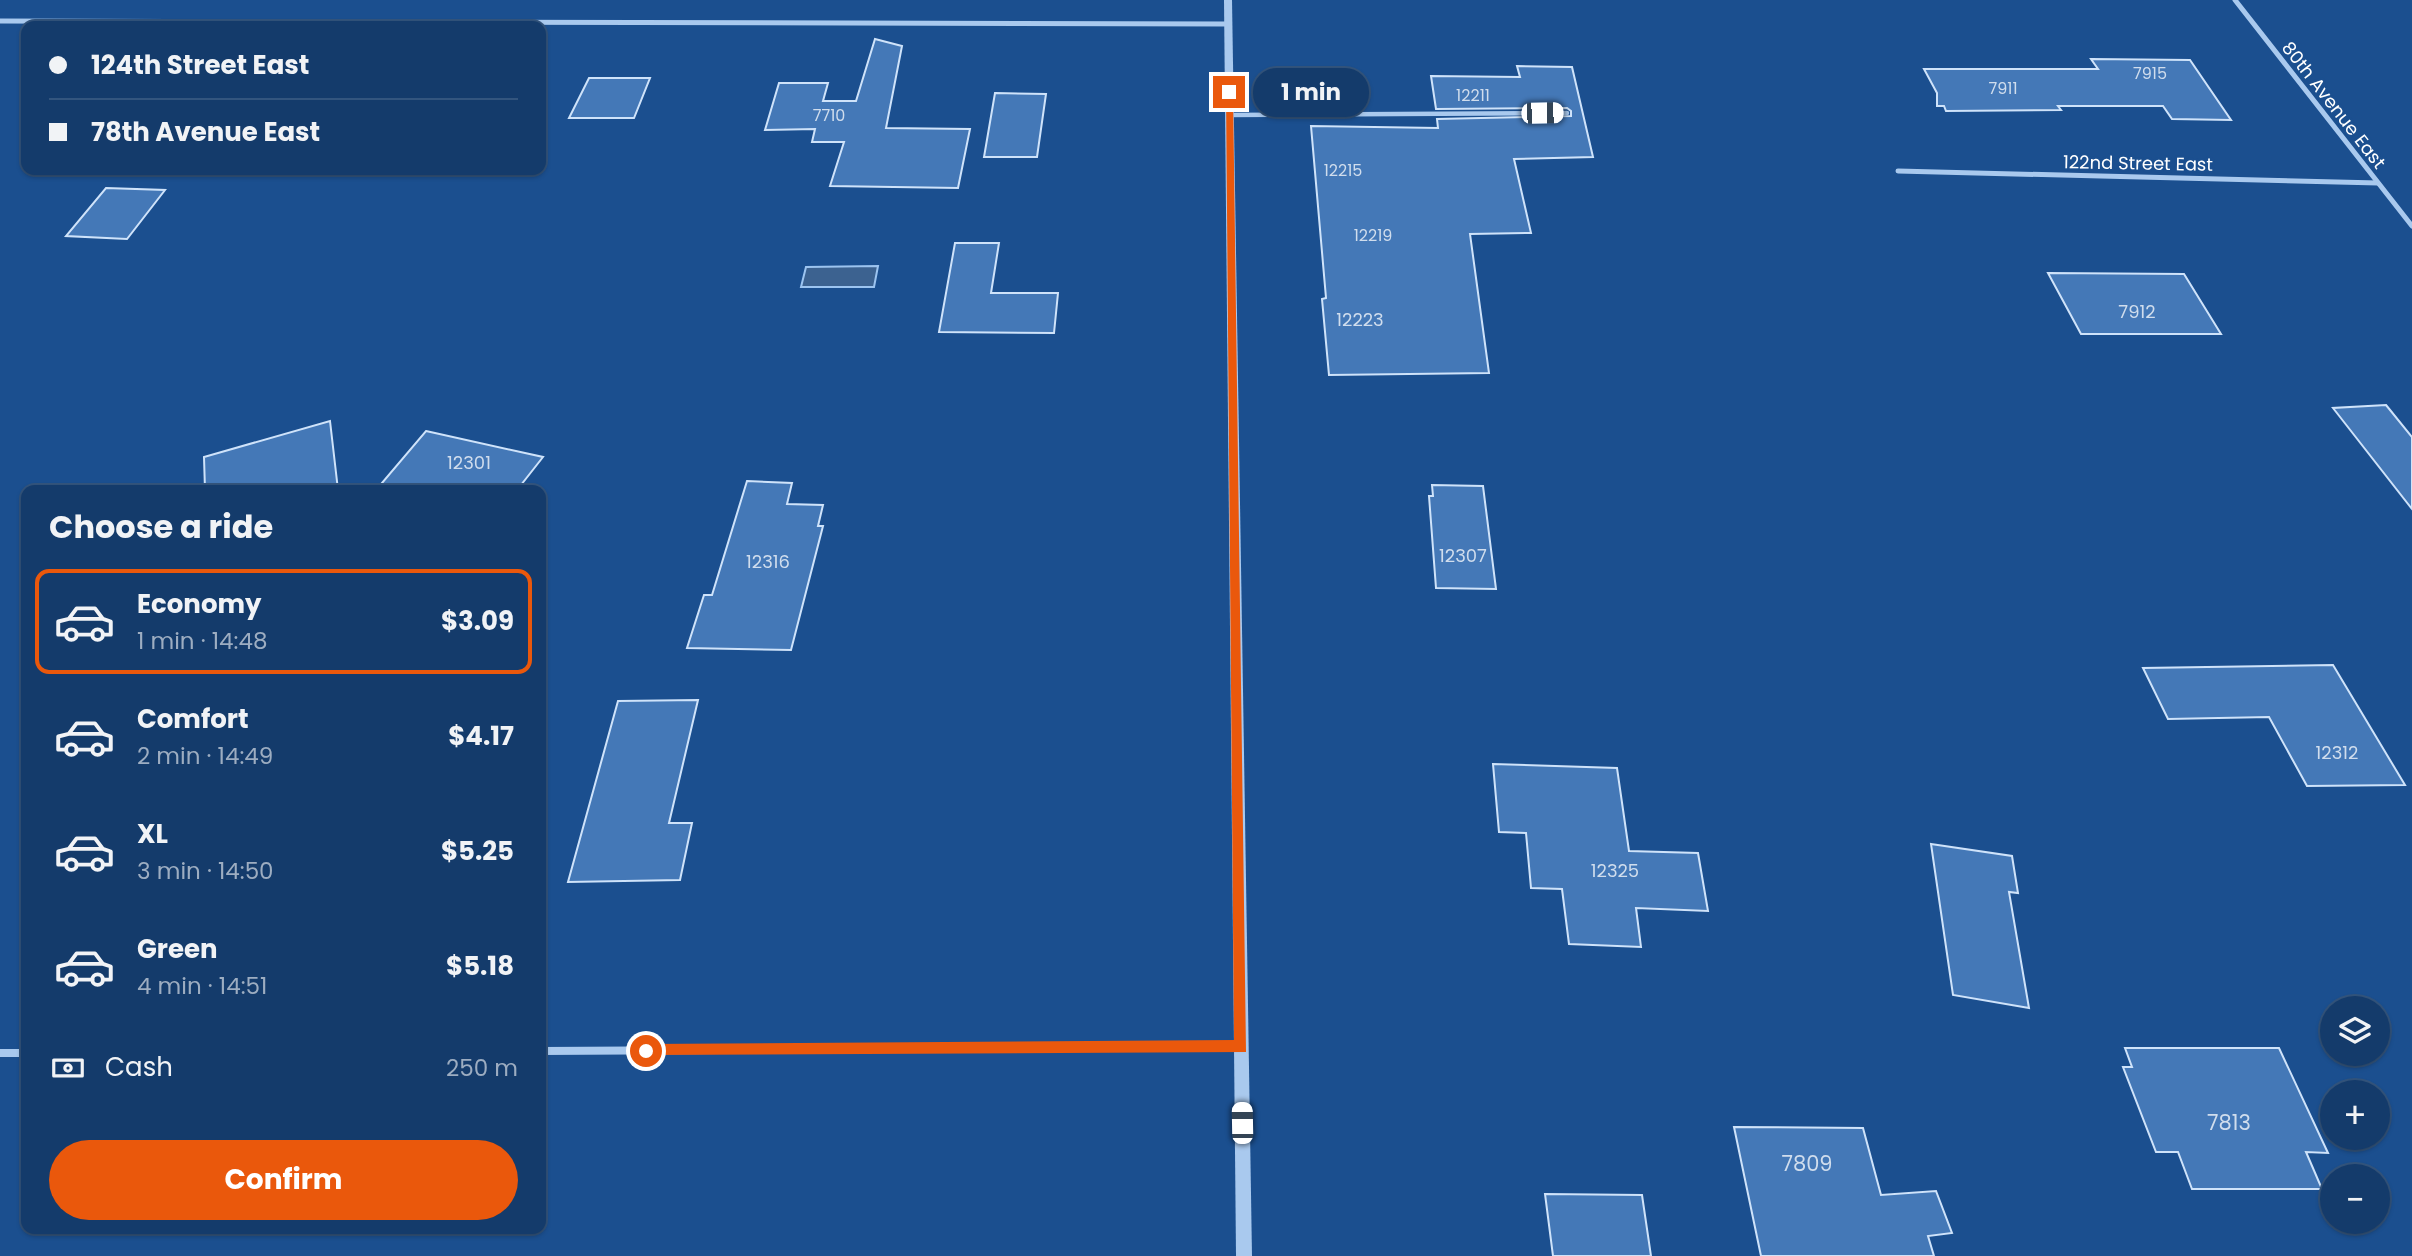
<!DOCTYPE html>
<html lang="en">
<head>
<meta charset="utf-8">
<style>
  body { margin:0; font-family:Poppins,sans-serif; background:#1d4271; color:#f1f3f6; height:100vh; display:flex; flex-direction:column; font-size:26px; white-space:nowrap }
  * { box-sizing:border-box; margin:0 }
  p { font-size:23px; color:#9dadc1 }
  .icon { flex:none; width:38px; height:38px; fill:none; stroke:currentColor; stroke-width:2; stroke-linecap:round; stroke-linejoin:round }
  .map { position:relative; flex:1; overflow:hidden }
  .drawer { position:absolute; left:21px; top:485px; width:525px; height:749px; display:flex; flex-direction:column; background:#143b6b; border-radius:14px; box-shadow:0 2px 5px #0004,0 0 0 2px #33557e }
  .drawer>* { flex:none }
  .guide { position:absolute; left:21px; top:21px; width:525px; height:154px; border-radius:14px; box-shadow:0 2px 5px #0004,0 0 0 2px #33557e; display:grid; align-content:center; height:154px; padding:0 28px; background:#143b6b }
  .buttons { position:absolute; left:2320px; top:996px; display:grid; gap:14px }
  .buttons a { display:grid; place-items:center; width:70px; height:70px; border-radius:50%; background:#143b6b; box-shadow:0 2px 5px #0004,0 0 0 2px #33557e; font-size:35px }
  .end { position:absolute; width:32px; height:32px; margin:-16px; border:9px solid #ea580c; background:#fff; box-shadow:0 0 0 4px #fff }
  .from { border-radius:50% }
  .bubble { position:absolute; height:49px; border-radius:24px; background:#143b6b; box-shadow:0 2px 5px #0004,0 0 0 2px #33557e; font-size:23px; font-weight:700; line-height:49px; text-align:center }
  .car { position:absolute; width:21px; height:42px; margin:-21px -10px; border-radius:9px; box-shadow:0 0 5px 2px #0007; background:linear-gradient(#fff 24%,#345 0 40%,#fff 0 76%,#345 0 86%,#fff 0) }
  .guide b { display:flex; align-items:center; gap:24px; height:66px; font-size:26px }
  .guide b+b { border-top:2px solid #33557e }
  .guide i { width:18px; height:18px; background:#f1f3f6 }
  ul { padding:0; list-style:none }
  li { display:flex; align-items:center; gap:21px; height:105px; margin:0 14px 10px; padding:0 14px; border:4px solid transparent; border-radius:14px }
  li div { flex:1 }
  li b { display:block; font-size:26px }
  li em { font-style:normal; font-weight:700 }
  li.selected { border-color:#ea580c }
  li>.icon { width:63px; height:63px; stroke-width:1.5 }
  h2 { padding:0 28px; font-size:32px; line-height:84px }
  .pay { display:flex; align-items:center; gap:18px; height:77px; padding:0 28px; font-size:26px }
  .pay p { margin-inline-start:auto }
  .button { display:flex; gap:14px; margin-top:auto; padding:14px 28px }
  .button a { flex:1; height:80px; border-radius:42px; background:#ea580c; color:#fff; font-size:28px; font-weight:700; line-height:80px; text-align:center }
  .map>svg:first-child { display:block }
  .water { fill:#3c6290; stroke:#9cc4f0; stroke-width:2 }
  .building { fill:#4478b7; stroke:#cfe3fa; stroke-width:2 }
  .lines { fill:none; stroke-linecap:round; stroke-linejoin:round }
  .service { stroke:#a9c9ee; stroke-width:4.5 }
  .minor-far1 { stroke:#a9c9ee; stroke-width:5 }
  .minor { stroke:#a9c9ee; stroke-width:8 }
  .tertiary { fill:#a9c9ee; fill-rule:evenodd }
  .route { fill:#ea580c }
  .labels { text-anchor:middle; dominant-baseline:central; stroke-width:5; stroke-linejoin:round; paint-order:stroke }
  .far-number-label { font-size:16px; fill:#d0dded }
  .far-street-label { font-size:18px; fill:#fff; stroke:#1b4f8f }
  .number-label { font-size:18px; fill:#d0dded }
  .near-number-label { font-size:21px; fill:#d0dded }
</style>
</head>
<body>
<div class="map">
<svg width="2412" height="1256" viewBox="0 0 2412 1256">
  <rect width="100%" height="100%" fill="#1b4f8f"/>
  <!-- water -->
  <path class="water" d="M878,266L874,287H801L806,267Z"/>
  <!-- building -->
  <g class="building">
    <path d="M875,39L902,46L886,128L970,129L958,188L830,186L844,142H812L815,129L765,130L779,83H828L823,101H856Z"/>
    <path d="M2091,59L2190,60L2231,120L2172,119L2163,106H2058L2061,110L1946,111L1944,106H1937V93L1924,69H2098Z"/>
    <path d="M1517,66L1572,67L1593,157L1514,159L1531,233L1470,234L1489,373L1329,375L1322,299L1326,298L1311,126L1438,128L1437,119L1571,116V111L1567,108L1436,109L1431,76L1520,77Z"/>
    <path d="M589,78H650L634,118H569Z"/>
    <path d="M995,93L1046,94L1037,157H984Z"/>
    <path d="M106,188L165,190L127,239L66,236Z"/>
    <path d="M955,243H999L991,293H1058L1054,333L939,332Z"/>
    <path d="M2048,273L2184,274L2221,334H2081Z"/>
    <path d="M2386,405L2412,437V509L2333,408Z"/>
    <path d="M330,421L338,490H205L204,457Z"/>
    <path d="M426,431L543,457L517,490H376Z"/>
    <path d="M747,481L792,483L787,504L823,505L818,526H823L791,650L687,648L704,595H712Z"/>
    <path d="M1432,485L1483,486L1496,589L1436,588L1429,496H1433Z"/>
    <path d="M2333,665L2405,785L2307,786L2269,717L2168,719L2143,668Z"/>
    <path d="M698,700L669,823H692L680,880L568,882L618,701Z"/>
    <path d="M1493,764L1617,768L1629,851L1698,853L1708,911L1636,908L1641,947L1569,944L1562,889L1531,888L1526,833L1499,832Z"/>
    <path d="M1931,844L2012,856L2018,893L2009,892L2029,1008L1953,995Z"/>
    <path d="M2125,1048H2279L2328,1153L2306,1152L2322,1189H2192L2178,1152H2156L2123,1067H2132Z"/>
    <path d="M1734,1127L1863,1128L1881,1195L1936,1191L1952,1233L1928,1236L1934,1256H1761Z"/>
    <path d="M1545,1194L1642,1195L1651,1256H1553Z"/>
  </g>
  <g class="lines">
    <!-- service -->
    <path class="service" d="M1229,115L1567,113"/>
    <!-- minor-far1 -->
    <g class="minor-far1">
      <path d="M2235,0L2412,226"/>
      <path d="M0,21L1228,24"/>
      <path d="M1898,171L2378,183"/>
    </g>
    <!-- minor -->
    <g class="minor">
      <path d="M541,1051L1241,1047"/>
      <path d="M0,1053H26"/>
    </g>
    <!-- tertiary -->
    <path class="tertiary" d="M1224,0H1232L1252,1256H1236Z"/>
  </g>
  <!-- route -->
  <path class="route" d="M1226,91L1233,92L1246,1052L641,1055L639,1051L646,1044L1234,1040Z"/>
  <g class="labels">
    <!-- far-number labels -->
    <g class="far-number-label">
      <text x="2150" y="73">7915</text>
      <text x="2003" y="88">7911</text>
      <text x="1473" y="95">12211</text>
      <text x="829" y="115">7710</text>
      <text x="1343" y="170">12215</text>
      <text x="1373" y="235">12219</text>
    </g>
    <!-- far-street labels -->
    <g class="far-street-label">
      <text transform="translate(2334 105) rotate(52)">80th Avenue East</text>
      <text transform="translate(2138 163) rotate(1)">122nd Street East</text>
    </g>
    <!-- number labels -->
    <g class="number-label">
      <text x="2137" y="311">7912</text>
      <text x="1360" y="319">12223</text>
      <text x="469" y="462">12301</text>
      <text x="1463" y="555">12307</text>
      <text x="768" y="561">12316</text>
      <text x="2337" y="752">12312</text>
      <text x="1615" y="870">12325</text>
    </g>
    <!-- near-number labels -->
    <g class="near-number-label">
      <text x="2229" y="1122">7813</text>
      <text x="1807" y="1163">7809</text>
    </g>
  </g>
</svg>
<div class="buttons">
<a><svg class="icon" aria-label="layers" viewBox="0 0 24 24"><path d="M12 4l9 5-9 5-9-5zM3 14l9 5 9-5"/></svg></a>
<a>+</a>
<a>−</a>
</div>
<i class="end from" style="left:646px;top:1051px"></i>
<i class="end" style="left:1229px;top:92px"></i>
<div class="bubble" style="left:1253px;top:68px;width:116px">1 min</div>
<i class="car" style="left:1542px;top:113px;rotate:89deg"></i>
<i class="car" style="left:1242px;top:1123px;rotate:359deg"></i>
<div class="guide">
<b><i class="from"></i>124th Street East</b>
<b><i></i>78th Avenue East</b>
</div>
<section class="drawer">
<h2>Choose a ride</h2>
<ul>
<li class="selected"><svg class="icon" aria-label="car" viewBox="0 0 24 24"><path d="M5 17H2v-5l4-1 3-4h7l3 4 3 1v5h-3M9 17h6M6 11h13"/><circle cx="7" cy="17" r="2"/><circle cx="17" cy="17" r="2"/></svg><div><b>Economy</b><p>1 min · 14:48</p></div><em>$3.09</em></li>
<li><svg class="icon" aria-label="car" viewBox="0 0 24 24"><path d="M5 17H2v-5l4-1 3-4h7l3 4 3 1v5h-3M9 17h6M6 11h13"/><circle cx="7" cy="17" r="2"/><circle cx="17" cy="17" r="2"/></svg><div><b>Comfort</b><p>2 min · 14:49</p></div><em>$4.17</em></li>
<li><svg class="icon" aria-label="car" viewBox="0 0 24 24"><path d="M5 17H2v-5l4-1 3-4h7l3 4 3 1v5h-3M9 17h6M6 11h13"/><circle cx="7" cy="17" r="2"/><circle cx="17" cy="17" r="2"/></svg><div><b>XL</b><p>3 min · 14:50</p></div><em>$5.25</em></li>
<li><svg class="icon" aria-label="car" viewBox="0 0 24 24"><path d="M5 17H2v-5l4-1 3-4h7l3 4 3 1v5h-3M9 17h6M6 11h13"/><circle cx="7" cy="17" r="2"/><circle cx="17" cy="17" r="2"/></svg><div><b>Green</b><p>4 min · 14:51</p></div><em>$5.18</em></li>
</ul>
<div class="pay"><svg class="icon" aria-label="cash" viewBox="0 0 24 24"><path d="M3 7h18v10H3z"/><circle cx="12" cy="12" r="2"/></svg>Cash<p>250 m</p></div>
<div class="button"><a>Confirm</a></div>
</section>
</div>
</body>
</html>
